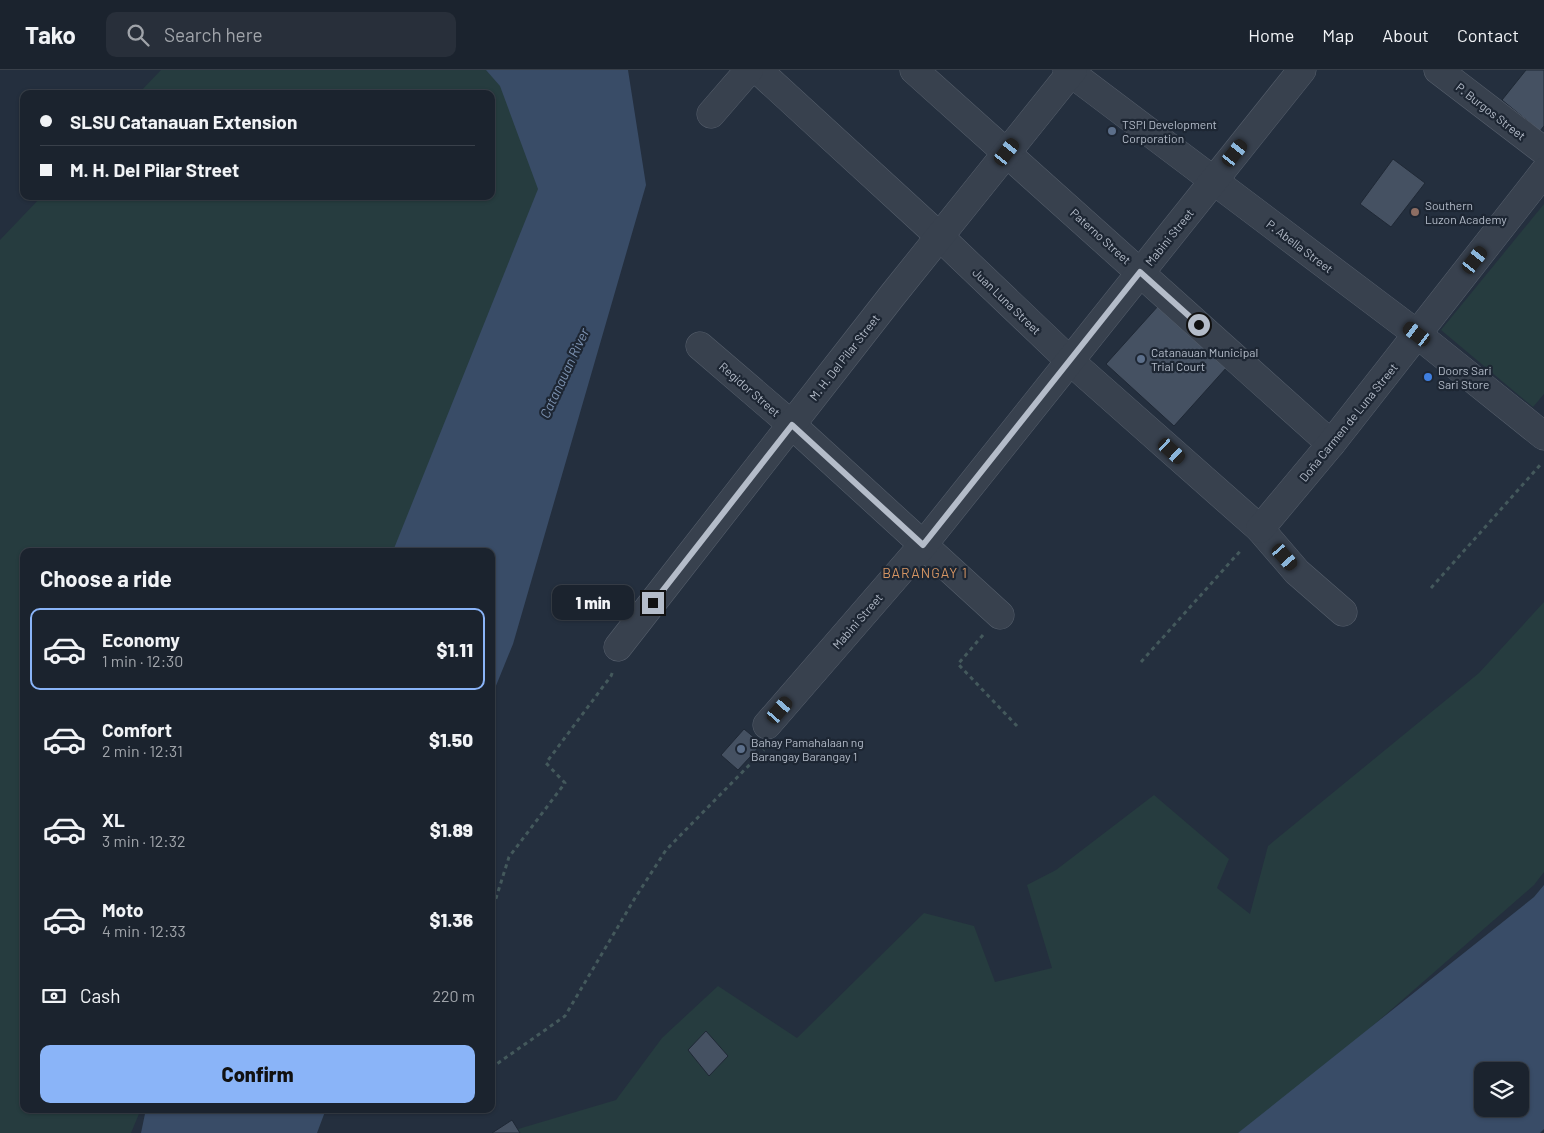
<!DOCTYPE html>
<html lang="en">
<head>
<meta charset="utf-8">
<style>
  body { margin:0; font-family:Barlow,sans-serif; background:#282f3a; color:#f1f3f6; height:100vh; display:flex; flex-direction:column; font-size:19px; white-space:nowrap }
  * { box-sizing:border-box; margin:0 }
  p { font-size:16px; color:#a0a4aa }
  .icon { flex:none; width:28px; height:28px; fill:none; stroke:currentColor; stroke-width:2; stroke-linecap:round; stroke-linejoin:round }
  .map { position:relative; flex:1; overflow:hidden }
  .drawer { position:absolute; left:20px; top:478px; width:475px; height:565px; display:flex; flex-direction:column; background:#1b232e; border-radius:10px; box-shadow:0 1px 4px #0004,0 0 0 1px #39404a }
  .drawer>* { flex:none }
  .top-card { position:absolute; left:20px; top:20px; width:475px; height:110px; border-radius:10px; box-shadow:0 1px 4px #0004,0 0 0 1px #39404a; display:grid; align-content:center; height:110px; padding:0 20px; background:#1b232e }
  .tools { position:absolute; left:1474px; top:992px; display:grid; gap:10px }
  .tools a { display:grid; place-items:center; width:55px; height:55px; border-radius:10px; background:#1b232e; box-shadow:0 1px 4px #0004,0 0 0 1px #39404a; font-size:25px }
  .end { position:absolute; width:22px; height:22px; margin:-11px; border:6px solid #b4bcc9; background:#111; box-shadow:0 0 0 2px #111 }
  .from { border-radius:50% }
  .bubble { position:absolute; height:35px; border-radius:10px; background:#1b232e; box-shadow:0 1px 4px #0004,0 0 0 1px #39404a; font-size:16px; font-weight:800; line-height:35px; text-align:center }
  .car { position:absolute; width:15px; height:30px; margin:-15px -8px; border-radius:6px; box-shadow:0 0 4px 1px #0007; background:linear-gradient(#222 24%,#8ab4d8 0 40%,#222 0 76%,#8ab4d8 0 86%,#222 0) }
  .top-card b { display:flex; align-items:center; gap:18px; height:48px; font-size:19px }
  .top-card b+b { border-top:1px solid #39404a }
  .top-card i { width:12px; height:12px; background:#f1f3f6 }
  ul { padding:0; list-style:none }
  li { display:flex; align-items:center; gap:15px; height:82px; margin:0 10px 8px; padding:0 10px; border:2px solid transparent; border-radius:10px }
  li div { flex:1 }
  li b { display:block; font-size:19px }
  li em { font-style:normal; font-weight:800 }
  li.on { border-color:#8ab4f8 }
  li>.icon { width:45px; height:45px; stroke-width:1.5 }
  h2 { padding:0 20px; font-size:22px; line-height:60px }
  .pay { display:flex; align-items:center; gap:12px; height:55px; padding:0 20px; font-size:19px }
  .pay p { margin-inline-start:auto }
  .cta { display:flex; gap:10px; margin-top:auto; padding:10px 20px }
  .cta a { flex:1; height:58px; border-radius:10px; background:#8ab4f8; color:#111; font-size:20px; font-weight:800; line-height:58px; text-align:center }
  header { display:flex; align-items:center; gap:30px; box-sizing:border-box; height:70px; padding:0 25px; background:#1b232e; border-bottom:1px solid #39404a }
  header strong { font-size:24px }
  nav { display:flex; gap:28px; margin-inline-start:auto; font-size:18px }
  .search { width:350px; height:45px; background:#282f3a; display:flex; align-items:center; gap:12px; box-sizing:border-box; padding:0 18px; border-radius:10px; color:#a0a4aa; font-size:19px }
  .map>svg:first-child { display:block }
  .green { fill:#263c3f }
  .water { fill:#394c67; fill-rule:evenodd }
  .building { fill:#455162; stroke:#1f2835 }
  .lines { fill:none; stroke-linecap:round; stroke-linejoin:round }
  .minor-casing { stroke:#565f6c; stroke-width:29 }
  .path { stroke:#44595c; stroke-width:3; stroke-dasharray:4 4; stroke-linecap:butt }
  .minor { stroke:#38414e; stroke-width:28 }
  .route { stroke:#b4bcc9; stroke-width:6 }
  .service-dot { fill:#5c6f8a; stroke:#1d2633; stroke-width:2 }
  .education-dot { fill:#8d6e63; stroke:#1d2633; stroke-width:2 }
  .shop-dot { fill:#3f7fe0; stroke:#1d2633; stroke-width:2 }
  .labels { text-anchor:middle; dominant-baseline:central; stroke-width:4.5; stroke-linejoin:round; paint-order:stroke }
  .street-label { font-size:12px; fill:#b4bcc9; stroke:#1d2633 }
  .poi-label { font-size:12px; fill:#b4bcc9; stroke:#1d2633; text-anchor:start }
  .water-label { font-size:14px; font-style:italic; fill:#7c92b1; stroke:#1d2633 }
  .neighbourhood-label { font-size:14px; letter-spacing:1px; fill:#d59563; stroke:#1d2633 }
</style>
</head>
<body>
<header>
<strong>Tako</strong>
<div class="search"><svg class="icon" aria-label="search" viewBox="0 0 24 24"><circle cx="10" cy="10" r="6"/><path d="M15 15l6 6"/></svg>Search here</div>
<nav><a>Home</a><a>Map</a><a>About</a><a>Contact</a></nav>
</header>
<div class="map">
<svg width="1544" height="1063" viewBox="0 0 1544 1063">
  <rect width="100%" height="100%" fill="#242f3e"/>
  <!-- green -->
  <g class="green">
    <path d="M161,0H516L553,78L410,481H24V1039H141L131,1063H0V170L42,126H491V24H138Z"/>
    <path d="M1544,134V324L1533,337L1441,260Z"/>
    <path d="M1544,532V802L1534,815L1250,1063H505L616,1030L662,968L718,916L797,968L924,843L974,856L995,912L1052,898L1027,815L1056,800L1154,725L1229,789L1217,818L1250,844L1268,776L1479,603Z"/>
  </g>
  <!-- water -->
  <g class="water">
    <path d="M486,0H628L646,115L513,574L491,628V481H393L538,119L500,16Z"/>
    <path d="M1544,815V1059L1540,1063H1238L1534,827ZM1520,1001V1039H1482V1001Z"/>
    <path d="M146,1039H326L317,1063H141Z"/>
  </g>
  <!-- building -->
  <g class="building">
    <path d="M1526,0H1544V56L1540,61L1502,30Z"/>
    <path d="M1393,89L1425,113L1391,157L1360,134Z"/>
    <path d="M1159,235L1227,297L1174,356L1106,294Z"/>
    <path d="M744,659L762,674L738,700L721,685Z"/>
    <path d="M706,961L728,986L709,1006L688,980Z"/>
    <path d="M512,1050L520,1063H492Z"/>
  </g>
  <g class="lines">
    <defs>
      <g id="minor">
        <path d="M758,0L939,166L1070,291L1260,459L1297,502L1343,542"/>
        <path d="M914,0L1331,374"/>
        <path d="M1067,0L1417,264L1544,366"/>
        <path d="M1438,0L1544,81"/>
        <path d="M711,44L749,0"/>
        <path d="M700,276L792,355L1000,545"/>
        <path d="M1260,459L1331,374L1544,102"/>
        <path d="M618,577L891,227L1073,0"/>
        <path d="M767,655L923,475L1302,0"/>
      </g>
    </defs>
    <!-- minor casing -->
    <use href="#minor" class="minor-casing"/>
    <!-- path -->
    <g class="path">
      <path d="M1431,518L1542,393"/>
      <path d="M983,565L958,594L1017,656"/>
      <path d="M1141,592L1242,479"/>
      <path d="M491,844L509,787L565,713L546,693L611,606L613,601"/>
      <path d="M491,998L565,946L635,828L666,780L764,680"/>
    </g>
    <!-- minor -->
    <use href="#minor" class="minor"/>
  </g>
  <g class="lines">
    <!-- route -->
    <path class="route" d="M653,533L792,355L923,475L1140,202L1199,255"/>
  </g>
  <!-- markers -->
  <g class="service-dot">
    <circle cx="1112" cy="61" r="5"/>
    <circle cx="1141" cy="289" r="5"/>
    <circle cx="741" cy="679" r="5"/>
  </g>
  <circle class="education-dot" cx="1415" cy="142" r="5"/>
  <circle class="shop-dot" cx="1428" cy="307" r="5"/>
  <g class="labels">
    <!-- street labels -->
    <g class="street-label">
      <text transform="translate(1491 41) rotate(38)">P. Burgos Street</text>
      <text transform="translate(1101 166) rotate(42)">Paterno Street</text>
      <text transform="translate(1169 167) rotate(-51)">Mabini Street</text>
      <text transform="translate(1300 176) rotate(37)">P. Abella Street</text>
      <text transform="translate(1007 231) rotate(44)">Juan Luna Street</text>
      <text transform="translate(844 287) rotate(-52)">M. H. Del Pilar Street</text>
      <text transform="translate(750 319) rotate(41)">Regidor Street</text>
      <text transform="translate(1348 352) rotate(-51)">Doña Carmen de Luna Street</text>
      <text transform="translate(857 551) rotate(-49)">Mabini Street</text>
    </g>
    <!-- poi labels -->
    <g class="poi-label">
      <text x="1122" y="54">TSPI Development<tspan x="1122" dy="14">Corporation</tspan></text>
      <text x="1425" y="135">Southern<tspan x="1425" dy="14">Luzon Academy</tspan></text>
      <text x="1151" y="282">Catanauan Municipal<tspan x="1151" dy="14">Trial Court</tspan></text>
      <text x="1438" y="300">Doors Sari<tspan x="1438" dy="14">Sari Store</tspan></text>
      <text x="751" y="672">Bahay Pamahalaan ng<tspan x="751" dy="14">Barangay Barangay 1</tspan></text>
    </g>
    <!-- water labels -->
    <g class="water-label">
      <text transform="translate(564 303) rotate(-65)">Catanauan River</text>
    </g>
    <!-- neighbourhood labels -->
    <g class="neighbourhood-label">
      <text x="925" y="502">BARANGAY 1</text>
    </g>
  </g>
</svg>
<div class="tools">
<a><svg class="icon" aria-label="layers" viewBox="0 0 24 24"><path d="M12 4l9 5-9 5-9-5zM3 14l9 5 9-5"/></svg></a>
</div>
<i class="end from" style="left:1199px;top:255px"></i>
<i class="end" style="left:653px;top:533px"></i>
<div class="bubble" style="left:552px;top:515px;width:82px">1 min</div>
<i class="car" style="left:1007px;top:82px;rotate:38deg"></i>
<i class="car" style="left:1235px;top:83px;rotate:39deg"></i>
<i class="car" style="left:1475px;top:190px;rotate:38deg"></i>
<i class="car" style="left:1417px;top:264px;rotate:307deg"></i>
<i class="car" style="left:1172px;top:381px;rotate:132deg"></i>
<i class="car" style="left:1285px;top:487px;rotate:139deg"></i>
<i class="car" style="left:780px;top:640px;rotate:41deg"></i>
<div class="top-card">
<b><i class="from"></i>SLSU Catanauan Extension</b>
<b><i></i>M. H. Del Pilar Street</b>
</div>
<section class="drawer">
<h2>Choose a ride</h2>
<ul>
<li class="on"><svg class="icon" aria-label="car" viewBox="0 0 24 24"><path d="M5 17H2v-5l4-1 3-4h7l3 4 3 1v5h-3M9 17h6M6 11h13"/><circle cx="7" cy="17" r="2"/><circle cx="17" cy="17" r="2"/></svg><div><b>Economy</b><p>1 min · 12:30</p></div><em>$1.11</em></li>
<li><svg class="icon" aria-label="car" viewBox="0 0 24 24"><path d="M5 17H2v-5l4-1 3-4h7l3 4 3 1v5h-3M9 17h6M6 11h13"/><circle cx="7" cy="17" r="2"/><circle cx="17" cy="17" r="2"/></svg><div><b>Comfort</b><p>2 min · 12:31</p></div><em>$1.50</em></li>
<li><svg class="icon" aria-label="car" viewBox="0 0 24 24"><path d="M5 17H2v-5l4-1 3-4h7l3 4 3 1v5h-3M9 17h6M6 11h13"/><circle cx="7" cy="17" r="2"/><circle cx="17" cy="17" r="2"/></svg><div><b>XL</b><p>3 min · 12:32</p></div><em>$1.89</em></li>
<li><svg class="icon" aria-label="car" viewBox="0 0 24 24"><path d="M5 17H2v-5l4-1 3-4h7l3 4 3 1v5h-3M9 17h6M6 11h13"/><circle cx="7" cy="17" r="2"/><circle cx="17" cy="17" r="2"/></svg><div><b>Moto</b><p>4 min · 12:33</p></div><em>$1.36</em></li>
</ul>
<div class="pay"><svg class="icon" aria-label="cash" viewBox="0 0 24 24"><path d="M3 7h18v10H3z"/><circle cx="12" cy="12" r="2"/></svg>Cash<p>220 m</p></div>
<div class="cta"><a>Confirm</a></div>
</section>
</div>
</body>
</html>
